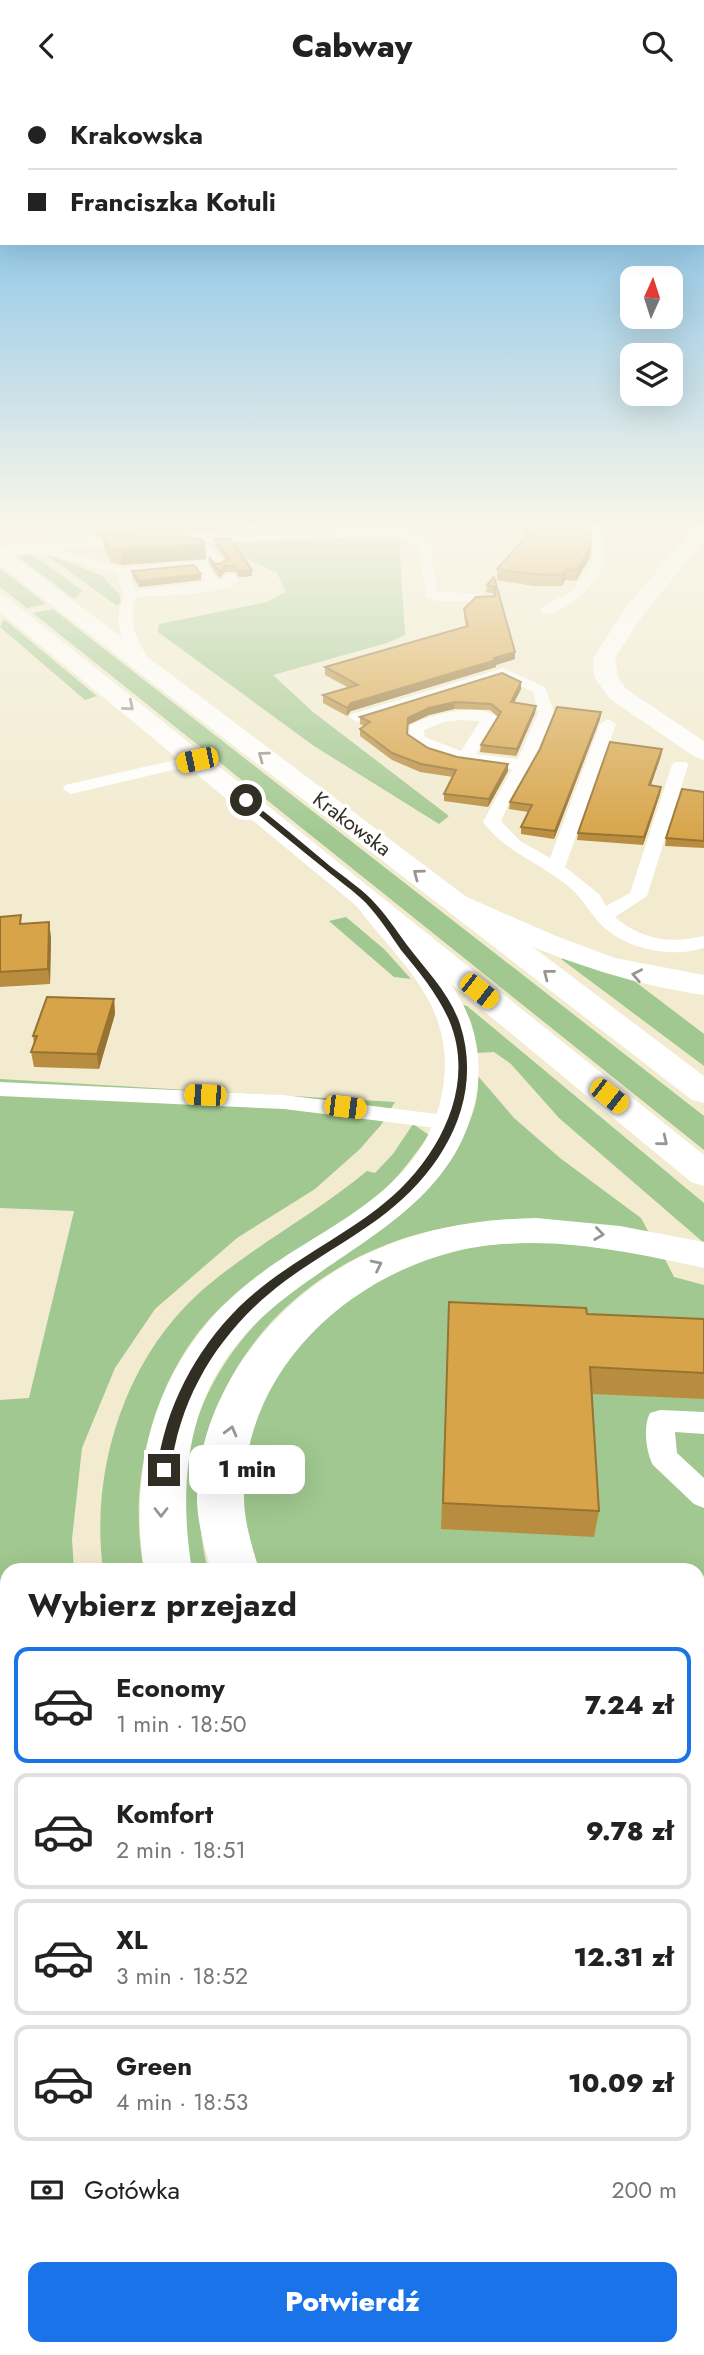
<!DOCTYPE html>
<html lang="pl">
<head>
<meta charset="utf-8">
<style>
  body { margin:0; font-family:Jost,sans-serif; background:#f2f2f2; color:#222; height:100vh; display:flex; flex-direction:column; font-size:26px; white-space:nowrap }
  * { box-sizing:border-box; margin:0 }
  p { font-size:23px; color:#767676 }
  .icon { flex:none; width:38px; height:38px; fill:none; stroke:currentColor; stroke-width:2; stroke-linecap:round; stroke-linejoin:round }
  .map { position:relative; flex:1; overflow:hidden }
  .side { position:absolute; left:0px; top:1472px; width:705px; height:793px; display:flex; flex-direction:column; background:#fff; border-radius:21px 21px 0 0; box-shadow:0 7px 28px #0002 }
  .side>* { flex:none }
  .guide { position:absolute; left:0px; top:0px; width:705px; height:154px; box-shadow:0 7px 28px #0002; display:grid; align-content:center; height:154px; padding:0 28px; background:#fff }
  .needle { width:46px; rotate:3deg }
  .tools { position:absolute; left:620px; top:175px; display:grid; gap:14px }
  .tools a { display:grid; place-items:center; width:63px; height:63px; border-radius:14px; background:#fff; box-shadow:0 7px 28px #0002; font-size:35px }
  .end { position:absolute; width:32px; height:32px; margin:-16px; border:9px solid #312e24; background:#fff; box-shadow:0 0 0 4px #fff }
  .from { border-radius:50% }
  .bubble { position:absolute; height:49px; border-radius:14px; background:#fff; box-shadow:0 7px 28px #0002; font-size:23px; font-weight:800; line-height:49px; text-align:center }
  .car { position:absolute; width:21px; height:42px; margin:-21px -10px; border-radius:9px; box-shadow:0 0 5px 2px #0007; background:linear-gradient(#f5c518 24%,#345 0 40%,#f5c518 0 76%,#345 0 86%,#f5c518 0) }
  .guide b { display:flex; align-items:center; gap:24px; height:66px; font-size:26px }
  .guide b+b { border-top:2px solid #e0e0e0 }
  .guide i { width:18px; height:18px; background:#222 }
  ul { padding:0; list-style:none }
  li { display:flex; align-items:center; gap:21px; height:116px; margin:0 14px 10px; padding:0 14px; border:4px solid #e0e0e0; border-radius:14px }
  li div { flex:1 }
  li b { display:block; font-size:26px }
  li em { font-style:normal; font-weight:800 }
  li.selected { border-color:#1a73e8 }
  li>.icon { width:63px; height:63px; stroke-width:1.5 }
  h2 { padding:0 28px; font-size:32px; line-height:84px }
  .pay { display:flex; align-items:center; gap:18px; height:77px; padding:0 28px; font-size:26px }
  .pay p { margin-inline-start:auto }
  .cta { display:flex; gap:14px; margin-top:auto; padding:14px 28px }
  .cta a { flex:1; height:80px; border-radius:14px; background:#1a73e8; color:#fff; font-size:28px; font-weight:800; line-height:80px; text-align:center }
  header { display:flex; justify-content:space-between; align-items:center; height:91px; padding:0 28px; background:#fff; font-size:32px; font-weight:800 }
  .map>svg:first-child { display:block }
  .green { fill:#a1c890 }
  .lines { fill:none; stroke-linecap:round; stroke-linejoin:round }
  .lane { fill:#fff; fill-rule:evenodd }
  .street { fill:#fff; fill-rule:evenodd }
  .secondary { fill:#fff; fill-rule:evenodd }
  .primary { fill:#fff; fill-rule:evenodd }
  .wall { fill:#b98d3f }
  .shaded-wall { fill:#967333 }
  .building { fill:#d7a449; stroke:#967333; stroke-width:2 }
  .oneway { stroke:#989692 }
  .route { fill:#312e24 }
  .labels { text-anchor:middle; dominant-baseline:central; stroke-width:7; stroke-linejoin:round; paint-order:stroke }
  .far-street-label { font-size:21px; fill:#312e24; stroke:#fff }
</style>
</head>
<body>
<header><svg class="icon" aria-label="back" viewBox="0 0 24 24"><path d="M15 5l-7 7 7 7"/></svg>Cabway<svg class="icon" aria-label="search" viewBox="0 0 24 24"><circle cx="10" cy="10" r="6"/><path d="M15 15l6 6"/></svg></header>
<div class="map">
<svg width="704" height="2264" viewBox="0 0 704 2264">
  <rect width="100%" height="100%" fill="#f2ebd0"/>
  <!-- green -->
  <g class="green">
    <path d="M259,432H424V437L232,442L264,437Z"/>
    <path d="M368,443L399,448L405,544L387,552L273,584L313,621L449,725L439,733L314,655L158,541L159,533L267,511L286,501L277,482L209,449Z"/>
    <path d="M29,461L83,500L74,508L17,465Z"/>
    <path d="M44,462L101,484L119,503L121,511L117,515Z"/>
    <path d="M0,477L46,513L27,517L0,496Z"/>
    <path d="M53,518L704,1025V1059L33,522Z"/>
    <path d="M4,528L92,601L97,605L85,609L0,536Z"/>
    <path d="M346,826L384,858L411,888L394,886L329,830Z"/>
    <path d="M565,867L633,889L704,943V975L561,868Z"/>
    <path d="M463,914L467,915L704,1112V1152L559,1027L511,973L494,961L476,962Z"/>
    <path d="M478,985L514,1027L560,1067L641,1127L649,1142C582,1130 517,1124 449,1136C286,1165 165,1311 208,1479H192C160,1350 219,1246 324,1174C387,1131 421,1122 459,1050C472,1028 479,1011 478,985Z"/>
    <path d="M0,988L395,1011L381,1034L360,1058L315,1098L237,1147L155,1218L115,1277L82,1357L72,1448L74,1479H7V1560H0V1309L29,1307L74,1120L0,1117Z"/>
    <path d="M413,1033L429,1044C415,1063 402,1082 385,1098C341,1137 287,1164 241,1199C159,1261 125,1382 144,1479H103C90,1380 124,1270 199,1202C251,1156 314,1124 367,1080L375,1082L393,1063Z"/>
    <path d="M557,1151L664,1166L674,1186L704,1194V2144L698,2135V1479H259C252,1456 243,1431 243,1406C241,1289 337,1191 446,1161C482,1152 520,1152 557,1151Z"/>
  </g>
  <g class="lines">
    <!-- lane -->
    <g class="lane">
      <path d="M590,432H602C603,443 606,456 605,467C603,488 563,527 541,523V517L573,499L593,469Z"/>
      <path d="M397,437L419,443L430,452L437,500L488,504L493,505V511L437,510L426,505L418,454L397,445L195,452L212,455L227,473L221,477L216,476L204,461L182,457L181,452L55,458L122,477L200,469L205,470L218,490L224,488L225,484H235L239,490C221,505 161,504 136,506C126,535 139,552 154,576L147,580L142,579C123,551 111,537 124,503L116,483L47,463L0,464V456L62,449ZM196,477L206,491L136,499L129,484Z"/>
      <path d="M503,577L545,596L554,622L537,664L514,701L501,730L520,750L550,767L600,633L608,628L616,633L565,776L599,803L606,815L630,802L672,674L674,671H686L688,674L647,805L615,826C641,849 671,853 704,845V857C669,868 619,857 596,828C584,813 577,800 560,789C533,769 504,759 483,731L512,678C483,674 429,671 409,648L410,634C430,624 480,610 498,627L476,663L518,668L538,622L533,601L502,586L362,629L357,631L349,626L352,623ZM461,629L480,630L461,660L425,646L424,639L444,631Z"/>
      <path d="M197,664L203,666L205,669L203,672L71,703L63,698L65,694Z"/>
      <path d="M0,991L284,1004L453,1025L461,1027L464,1032L461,1037L453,1039L284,1018L0,1005Z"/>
      <path d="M660,1319L704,1321V1343L675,1341L677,1362L704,1387V1417L694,1413L653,1374C646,1361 643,1335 650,1322Z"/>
    </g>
    <!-- street -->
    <path class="street" d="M704,432V450L643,524L615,567L618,586L626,598L704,650V669L695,666L610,608L594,586L593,567L626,516L697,434Z"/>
    <!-- secondary -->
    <g class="secondary">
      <path d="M453,800L556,845L615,867L704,884V904C608,890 529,857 443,815L438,809L443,803Z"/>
      <path d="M368,801L378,804C408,845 454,883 471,932C480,959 481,987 474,1015C445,1136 308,1165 237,1253C185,1316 179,1401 192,1479H144C129,1377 154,1281 230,1208C299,1141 412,1116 439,1015C447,987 447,958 438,931C423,885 380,849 353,810L358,804Z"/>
      <path d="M536,1127L620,1135L704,1151V1177C631,1161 553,1144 477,1156C356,1176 242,1276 244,1406C244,1431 252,1455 259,1479H211C205,1457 198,1434 197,1411C195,1300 282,1197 380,1157C430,1136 483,1128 536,1127Z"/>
      <path d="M698,2152L704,2155V2229L698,2227Z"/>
      <path d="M594,2258H666L669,2264H597Z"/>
    </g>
    <!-- primary -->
    <g class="primary">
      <path d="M0,458L7,460L704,985V1012L692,1009L0,474Z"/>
      <path d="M0,504L7,506L704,1064V1095L691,1091L0,521Z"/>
    </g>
  </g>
  <!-- wall -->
  <g class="wall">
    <path d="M90,432H212L215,434V441L179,442L181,445L205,453L206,468L122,474L111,471L104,458L102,445H97Z"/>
    <path d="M516,432H590L591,455L590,466L576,490L565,489L562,495H533L497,489V478L524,449V441L527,438L516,437Z"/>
    <path d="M214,448L252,479V485L239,486L235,481H225L219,487L209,472V466L214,472L220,473L226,469L215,454Z"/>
    <path d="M132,480L201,489L139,496L133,486Z"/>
    <path d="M494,486L515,568L496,574V576L351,620L347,625L323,612V604L349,597L325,584V576L466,536L464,526V518L495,505V503L486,501L487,494Z"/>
    <path d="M521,598L514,611L536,615L535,622L516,665L480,661L481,654L498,626L490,619L454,618L429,624L408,634L407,643L428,657L457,666L508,673V680L488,716L444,710V703L453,686L420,681L392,669L360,645V638L364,635L360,633V626Z"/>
    <path d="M601,621L600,628L554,748L521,743V736L528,721L509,718L510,711Z"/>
    <path d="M662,658L661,665L651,694L661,696L660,703L643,754L577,749L578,742Z"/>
    <path d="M704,701V757L665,755L666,747Z"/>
    <path d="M0,826L51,846L50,893L0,896Z"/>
    <path d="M114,908L115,923L99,978L34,976L31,961L34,954L33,945Z"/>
    <path d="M449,1211L587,1223L704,1228V1308L592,1303L599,1420L594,1446L441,1438Z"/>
    <path d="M698,1521H704V1850L698,1849Z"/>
    <path d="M7,1617V1667H6L3,1659Z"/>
    <rect x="0" y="1716" width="7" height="69"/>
  </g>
  <!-- shaded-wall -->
  <g class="shaded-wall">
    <path d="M205,453L206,468L122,474L121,459Z"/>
    <path d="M591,455L590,466L576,490L577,479Z"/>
    <path d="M225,475V481L219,487V481Z"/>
    <path d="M566,478L565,489L562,495L563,484Z"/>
    <path d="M252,479V485L239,486V480Z"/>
    <path d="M201,483V489L139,496V490Z"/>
    <path d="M515,561V568L496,574V576L351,620L347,625V617L351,612Z"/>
    <path d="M521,591V598L511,618V611Z"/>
    <path d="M455,611L454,618L429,624L407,634L408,627L429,617Z"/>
    <path d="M536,615L535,622L516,665L517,658Z"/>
    <path d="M601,621L600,628L554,748L555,740Z"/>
    <path d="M662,658L661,665L648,702L649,694Z"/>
    <path d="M508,673V680L488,716L489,708Z"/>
    <path d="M661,696L660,703L643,754L644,746Z"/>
    <path d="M49,831L51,846L50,893L48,878Z"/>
    <path d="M114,908L115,923L99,978L97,963Z"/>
    <path d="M55,2258H58L57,2264H54Z"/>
  </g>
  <!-- building -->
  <g class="building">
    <path d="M93,432H212L215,434L96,438Z"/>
    <path d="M532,432H590L591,455L577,479L566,478L563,484L534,483L497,478L530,442L524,441Z"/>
    <path d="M178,440L181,445L202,449L205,453L121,459L109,456L102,444Z"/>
    <path d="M229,447L252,479L239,480L235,475H225L219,481L209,466L214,472L220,473L229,467L214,448Z"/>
    <path d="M194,474L201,483L139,490L132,480Z"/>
    <path d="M494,486L515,561L494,567L496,569L351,612L347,617L323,604L358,594L325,576L468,535L464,518L476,506L495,505V496L487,494Z"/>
    <path d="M502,582L521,591L511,611L536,615L517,658L481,654L501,621L491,613L455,611L429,617L408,627L407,643L428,657L457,666L508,673L489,708L444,703L456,679L421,673L392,662L360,638L370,631L360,626Z"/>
    <path d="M557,616L601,621L555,740L521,736L532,714L510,711L540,658Z"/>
    <path d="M610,651L662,658L649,694L661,696L644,746L578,742Z"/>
    <path d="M682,698L704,701V750L666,747Z"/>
    <path d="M21,824L20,833L49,831L48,878L0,881V826Z"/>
    <path d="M47,906L114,908L97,963L31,961L37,945H33Z"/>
    <path d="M449,1211L586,1217L587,1223L704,1228V1282L590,1276L599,1420L443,1412Z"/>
    <rect x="698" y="1521" width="6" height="302"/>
    <path d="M5,1617H7V1658L3,1659Z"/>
    <rect x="0" y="1716" width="7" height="54"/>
    <path d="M0,2205H7V2258H55L54,2264H0Z"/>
    <rect x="396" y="2258" width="84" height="6"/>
  </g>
  <!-- one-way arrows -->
  <defs><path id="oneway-chevron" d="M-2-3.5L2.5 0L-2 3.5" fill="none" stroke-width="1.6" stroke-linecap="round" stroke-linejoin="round" transform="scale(1.75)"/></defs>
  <g class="oneway">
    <use href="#oneway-chevron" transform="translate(129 615) rotate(40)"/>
    <use href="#oneway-chevron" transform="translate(263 665) rotate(-143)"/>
    <use href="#oneway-chevron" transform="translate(418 783) rotate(-143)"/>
    <use href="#oneway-chevron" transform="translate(548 883) rotate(-142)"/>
    <use href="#oneway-chevron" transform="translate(637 884) rotate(-169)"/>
    <use href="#oneway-chevron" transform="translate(663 1050) rotate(39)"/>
    <use href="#oneway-chevron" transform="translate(599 1143) rotate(8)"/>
    <use href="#oneway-chevron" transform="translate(377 1174) rotate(-26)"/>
    <use href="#oneway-chevron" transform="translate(231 1340) rotate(-75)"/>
    <use href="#oneway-chevron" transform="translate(161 1421) rotate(90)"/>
  </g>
  <!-- sky -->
  <linearGradient id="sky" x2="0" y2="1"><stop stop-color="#62b2e4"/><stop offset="0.58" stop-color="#f9f6ea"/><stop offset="1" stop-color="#f9f6ea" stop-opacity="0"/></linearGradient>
  <rect width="704" height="749" fill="url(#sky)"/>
  <!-- route -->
  <path class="route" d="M243,708H248C276,730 303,752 330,775C344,786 359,796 371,808C385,822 396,839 407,854C426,879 450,903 460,933C484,1007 444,1077 386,1122C354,1147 317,1166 285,1190C223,1236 180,1302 171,1379L164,1384L157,1379C165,1317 195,1260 239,1216C280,1176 332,1152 377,1118C433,1076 479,1000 449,929C437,902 419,881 401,859C390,843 379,826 366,812C354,800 338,789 325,778C297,756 270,733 243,711Z"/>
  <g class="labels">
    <!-- far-street labels -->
    <g class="far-street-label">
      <text transform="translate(352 733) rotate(37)">Krakowska</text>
    </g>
  </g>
</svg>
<div class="tools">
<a><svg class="needle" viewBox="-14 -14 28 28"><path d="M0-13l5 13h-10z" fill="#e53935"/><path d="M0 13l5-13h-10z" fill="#767676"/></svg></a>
<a><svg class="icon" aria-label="layers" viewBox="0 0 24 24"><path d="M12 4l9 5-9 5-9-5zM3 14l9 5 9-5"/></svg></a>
</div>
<i class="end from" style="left:246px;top:709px"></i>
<i class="end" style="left:164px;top:1379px"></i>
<div class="bubble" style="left:189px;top:1354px;width:116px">1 min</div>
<i class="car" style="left:197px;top:669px;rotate:258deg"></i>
<i class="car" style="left:479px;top:900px;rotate:128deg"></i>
<i class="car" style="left:205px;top:1004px;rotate:272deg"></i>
<i class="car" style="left:609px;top:1005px;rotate:128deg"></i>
<i class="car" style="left:345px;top:1016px;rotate:97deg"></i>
<div class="guide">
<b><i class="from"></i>Krakowska</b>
<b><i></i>Franciszka Kotuli</b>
</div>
<section class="side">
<h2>Wybierz przejazd</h2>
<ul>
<li class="selected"><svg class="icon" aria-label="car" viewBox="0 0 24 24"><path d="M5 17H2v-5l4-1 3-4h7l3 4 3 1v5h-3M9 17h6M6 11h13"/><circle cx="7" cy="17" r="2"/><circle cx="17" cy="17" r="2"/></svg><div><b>Economy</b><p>1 min · 18:50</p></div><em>7.24 zł</em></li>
<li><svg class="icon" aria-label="car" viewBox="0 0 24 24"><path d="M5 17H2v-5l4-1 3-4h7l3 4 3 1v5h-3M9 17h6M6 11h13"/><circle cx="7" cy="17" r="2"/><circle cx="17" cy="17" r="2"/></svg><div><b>Komfort</b><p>2 min · 18:51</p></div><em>9.78 zł</em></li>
<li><svg class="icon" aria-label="car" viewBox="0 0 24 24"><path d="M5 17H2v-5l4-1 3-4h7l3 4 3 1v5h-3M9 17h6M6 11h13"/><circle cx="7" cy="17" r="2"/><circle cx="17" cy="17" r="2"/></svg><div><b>XL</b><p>3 min · 18:52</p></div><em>12.31 zł</em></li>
<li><svg class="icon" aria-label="car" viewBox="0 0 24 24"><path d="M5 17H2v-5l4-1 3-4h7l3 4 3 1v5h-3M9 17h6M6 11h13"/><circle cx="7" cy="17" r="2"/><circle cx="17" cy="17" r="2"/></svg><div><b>Green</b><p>4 min · 18:53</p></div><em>10.09 zł</em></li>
</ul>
<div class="pay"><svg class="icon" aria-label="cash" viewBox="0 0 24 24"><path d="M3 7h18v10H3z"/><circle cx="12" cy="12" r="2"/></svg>Gotówka<p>200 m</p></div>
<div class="cta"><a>Potwierdź</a></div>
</section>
</div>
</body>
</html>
